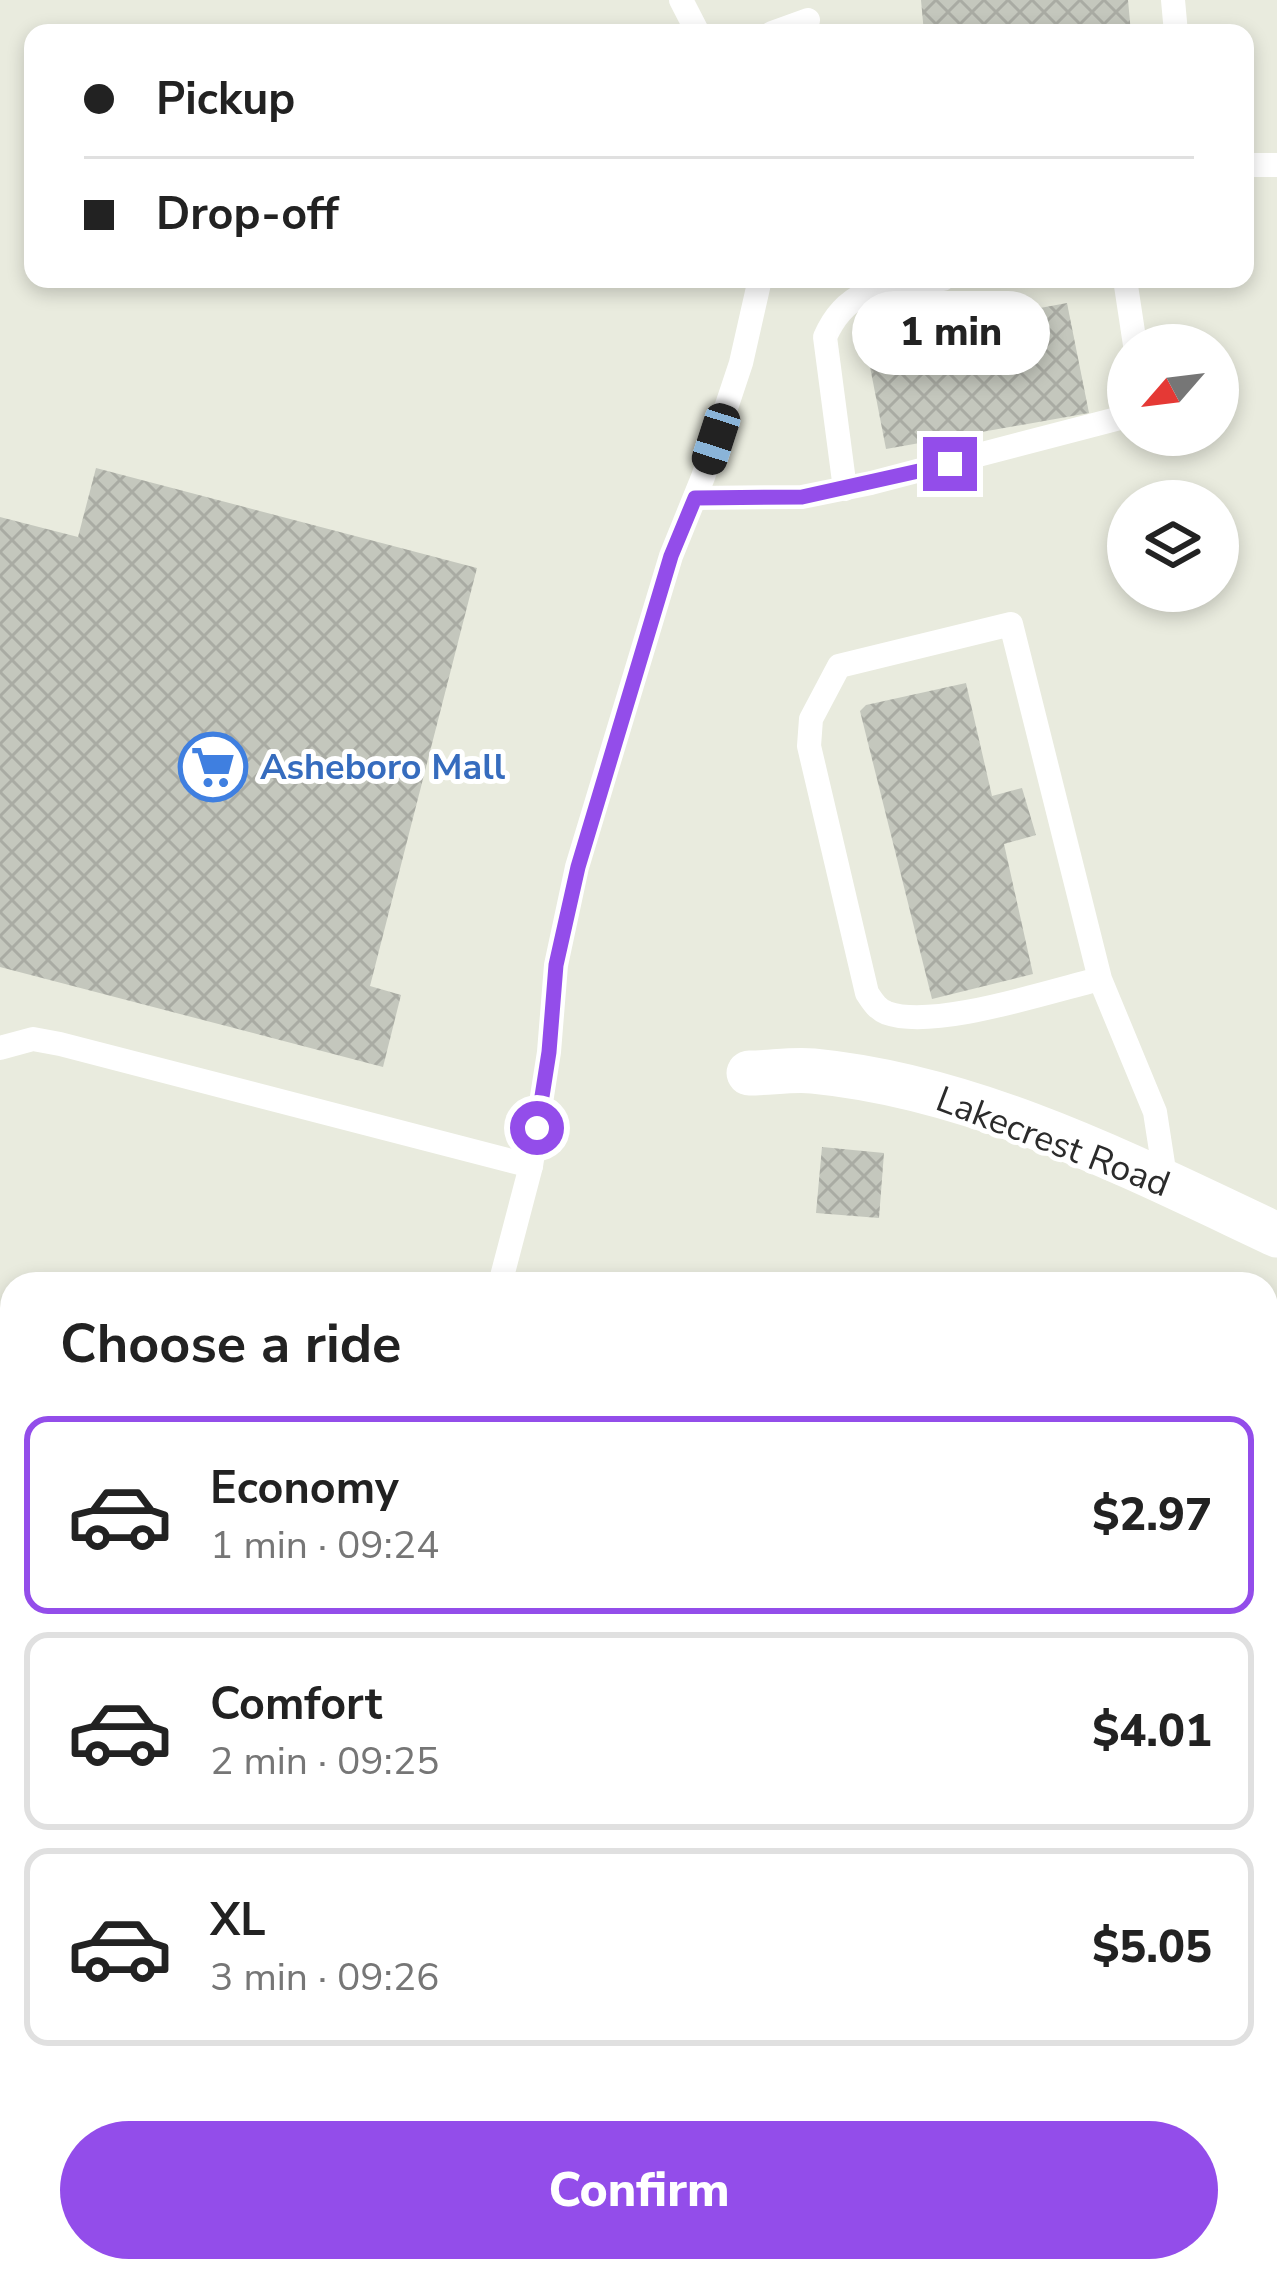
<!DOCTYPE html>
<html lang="en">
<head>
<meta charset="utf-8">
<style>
  body { margin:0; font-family:"Nunito Sans",sans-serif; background:#f6f6f6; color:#222; height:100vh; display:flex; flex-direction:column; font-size:45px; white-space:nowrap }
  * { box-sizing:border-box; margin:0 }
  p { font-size:39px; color:#767676 }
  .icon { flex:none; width:66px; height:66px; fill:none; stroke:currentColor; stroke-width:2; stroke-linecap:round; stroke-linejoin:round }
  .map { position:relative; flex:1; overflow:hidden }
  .side { position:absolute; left:0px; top:1272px; width:1278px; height:1011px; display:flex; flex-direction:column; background:#fff; border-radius:36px 36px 0 0; box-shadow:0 6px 18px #0003 }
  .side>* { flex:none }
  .top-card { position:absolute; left:24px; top:24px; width:1230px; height:264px; border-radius:24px; box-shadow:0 6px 18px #0003; display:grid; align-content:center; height:264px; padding:0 60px; background:#fff }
  .needle { width:78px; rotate:242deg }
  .controls { position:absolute; left:1107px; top:324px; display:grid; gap:24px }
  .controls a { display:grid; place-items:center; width:132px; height:132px; border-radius:50%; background:#fff; box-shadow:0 6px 18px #0003; font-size:60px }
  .end { position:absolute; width:54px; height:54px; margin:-27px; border:15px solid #934dea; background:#fff; box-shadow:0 0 0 6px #fff }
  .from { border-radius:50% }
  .bubble { position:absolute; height:84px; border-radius:42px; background:#fff; box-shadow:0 6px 18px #0003; font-size:39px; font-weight:800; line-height:84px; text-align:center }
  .car { position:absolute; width:36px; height:72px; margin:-36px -18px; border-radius:15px; box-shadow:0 0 9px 3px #0007; background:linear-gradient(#222 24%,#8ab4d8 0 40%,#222 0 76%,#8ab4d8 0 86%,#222 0) }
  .top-card b { display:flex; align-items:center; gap:42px; height:114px; font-size:45px }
  .top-card b+b { border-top:3px solid #e0e0e0 }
  .top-card i { width:30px; height:30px; background:#222 }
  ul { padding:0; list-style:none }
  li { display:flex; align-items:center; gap:36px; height:198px; margin:0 24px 18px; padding:0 36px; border:6px solid #e0e0e0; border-radius:24px }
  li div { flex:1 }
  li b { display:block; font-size:45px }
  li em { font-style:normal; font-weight:800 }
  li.on { border-color:#934dea }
  li>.icon { width:108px; height:108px; stroke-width:1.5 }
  h2 { padding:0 60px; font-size:54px; line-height:144px }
  .primary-button { display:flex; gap:24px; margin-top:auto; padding:24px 60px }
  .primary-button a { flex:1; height:138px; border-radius:72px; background:#934dea; color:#fff; font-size:48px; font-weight:800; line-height:138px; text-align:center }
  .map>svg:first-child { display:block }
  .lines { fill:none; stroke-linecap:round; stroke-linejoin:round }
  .stream { stroke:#7a85e4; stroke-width:12 }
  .building { fill:url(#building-cross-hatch) }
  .service { stroke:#fff; stroke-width:24 }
  .minor { stroke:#fff; stroke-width:45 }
  .route { stroke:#934dea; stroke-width:15 }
  .labels { text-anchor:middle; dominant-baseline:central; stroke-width:10; stroke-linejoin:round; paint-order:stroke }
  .shop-label { font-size:36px; font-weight:bold; fill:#366cbe; stroke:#fff; text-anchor:start }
  .street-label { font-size:36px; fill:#2b2b2b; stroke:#fff }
</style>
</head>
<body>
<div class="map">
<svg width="1277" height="2281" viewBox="0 0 1277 2281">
  <defs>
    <pattern id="building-cross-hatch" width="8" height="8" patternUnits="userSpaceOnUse" patternTransform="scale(3)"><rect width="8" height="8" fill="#c4c7bd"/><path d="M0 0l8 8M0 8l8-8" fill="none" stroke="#a9aba3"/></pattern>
  </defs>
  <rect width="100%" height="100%" fill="#e9ebde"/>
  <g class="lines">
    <!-- stream -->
    <path class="stream" d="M0,2116L12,2120"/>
  </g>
  <!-- building -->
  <g class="building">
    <path d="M921,0H1128L1131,33H924Z"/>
    <path d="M1067,303L1089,413L886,449L865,341Z"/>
    <path d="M96,468L477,568L370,986L401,995L383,1067L0,967V517L78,537Z"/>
    <path d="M966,683L992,796L1022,788L1036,835L1004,844L1033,974L932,999L860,711L866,705Z"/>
    <path d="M822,1147L884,1153L879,1218L816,1213Z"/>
    <rect x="1266" y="1446" width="11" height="145"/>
    <rect x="1266" y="1631" width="11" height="75"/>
    <rect x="1266" y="1748" width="11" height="82"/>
    <path d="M13,2271H78L81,2281H16Z"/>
    <path d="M890,2271H1016L1019,2281H893Z"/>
  </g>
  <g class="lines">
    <!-- service -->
    <g class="service">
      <path d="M681,0L698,33"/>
      <path d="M1173,0L1176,33"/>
      <path d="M772,33L808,20"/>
      <path d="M1245,165H1277"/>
      <path d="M1125,279L1135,345"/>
      <path d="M845,489L825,337C849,282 891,287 943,279"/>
      <path d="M695,498L802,497L871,483L1128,416"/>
      <path d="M1100,979C1049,991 934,1030 887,1013C877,1009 873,1002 867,993L809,746L811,719L839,666L1011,624L1100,979L1155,1112L1166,1183"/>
      <path d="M0,1048L33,1039L60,1044L531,1166"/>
      <path d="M500,1284L531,1166L549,1052L556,965L577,867L671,556L703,477L741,363L760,279"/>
      <path d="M0,1532L12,1534"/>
    </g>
    <!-- minor -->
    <g class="minor">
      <path d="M749,1073C770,1073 792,1069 813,1071C977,1087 1130,1166 1277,1235"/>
      <path d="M1266,2054L1277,2051"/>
      <path d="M490,2281L520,2271"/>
      <path d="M784,2281L785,2271"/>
    </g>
  </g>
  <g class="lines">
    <!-- route -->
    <path class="route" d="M537,1128L549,1052L556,965L578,867L671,556L695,498L802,497L950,464"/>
  </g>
  <!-- icons -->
  <defs>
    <symbol id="supermarket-ring" viewBox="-11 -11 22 22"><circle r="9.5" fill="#fff" stroke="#3f7fe0" stroke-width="1.5"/><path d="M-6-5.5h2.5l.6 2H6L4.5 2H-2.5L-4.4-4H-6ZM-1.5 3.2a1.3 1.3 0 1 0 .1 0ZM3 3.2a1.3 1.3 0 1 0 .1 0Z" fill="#3f7fe0"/></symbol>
  </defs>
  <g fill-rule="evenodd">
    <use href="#supermarket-ring" x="175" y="729" width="76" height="76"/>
  </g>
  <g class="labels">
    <!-- shop labels -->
    <g class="shop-label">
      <text x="260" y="767">Asheboro Mall</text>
    </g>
    <!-- street labels -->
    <g class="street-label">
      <text transform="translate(1053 1142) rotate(21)">Lakecrest Road</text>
    </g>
  </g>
</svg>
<div class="controls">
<a><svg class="needle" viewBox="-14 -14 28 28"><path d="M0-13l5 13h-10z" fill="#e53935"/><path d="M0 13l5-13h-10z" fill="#767676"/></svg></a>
<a><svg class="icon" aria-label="layers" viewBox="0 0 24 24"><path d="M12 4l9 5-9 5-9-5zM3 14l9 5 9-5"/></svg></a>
</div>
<i class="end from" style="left:537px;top:1128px"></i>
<i class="end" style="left:950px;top:464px"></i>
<div class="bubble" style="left:852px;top:291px;width:198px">1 min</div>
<i class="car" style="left:716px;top:439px;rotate:198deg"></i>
<div class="top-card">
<b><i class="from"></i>Pickup</b>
<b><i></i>Drop-off</b>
</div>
<section class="side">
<h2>Choose a ride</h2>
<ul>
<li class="on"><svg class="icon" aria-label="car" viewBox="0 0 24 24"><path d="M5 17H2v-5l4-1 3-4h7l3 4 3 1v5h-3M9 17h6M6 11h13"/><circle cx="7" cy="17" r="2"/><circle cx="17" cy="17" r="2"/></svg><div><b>Economy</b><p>1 min · 09:24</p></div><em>$2.97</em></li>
<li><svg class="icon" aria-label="car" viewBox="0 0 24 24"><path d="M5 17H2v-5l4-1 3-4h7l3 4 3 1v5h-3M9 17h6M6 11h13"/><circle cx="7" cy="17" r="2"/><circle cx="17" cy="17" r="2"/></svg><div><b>Comfort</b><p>2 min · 09:25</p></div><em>$4.01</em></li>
<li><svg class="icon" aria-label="car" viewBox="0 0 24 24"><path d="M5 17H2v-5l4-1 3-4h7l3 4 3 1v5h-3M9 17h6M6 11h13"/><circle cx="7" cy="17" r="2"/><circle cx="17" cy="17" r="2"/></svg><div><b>XL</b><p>3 min · 09:26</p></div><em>$5.05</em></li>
</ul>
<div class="primary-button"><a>Confirm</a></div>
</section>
</div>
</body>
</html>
